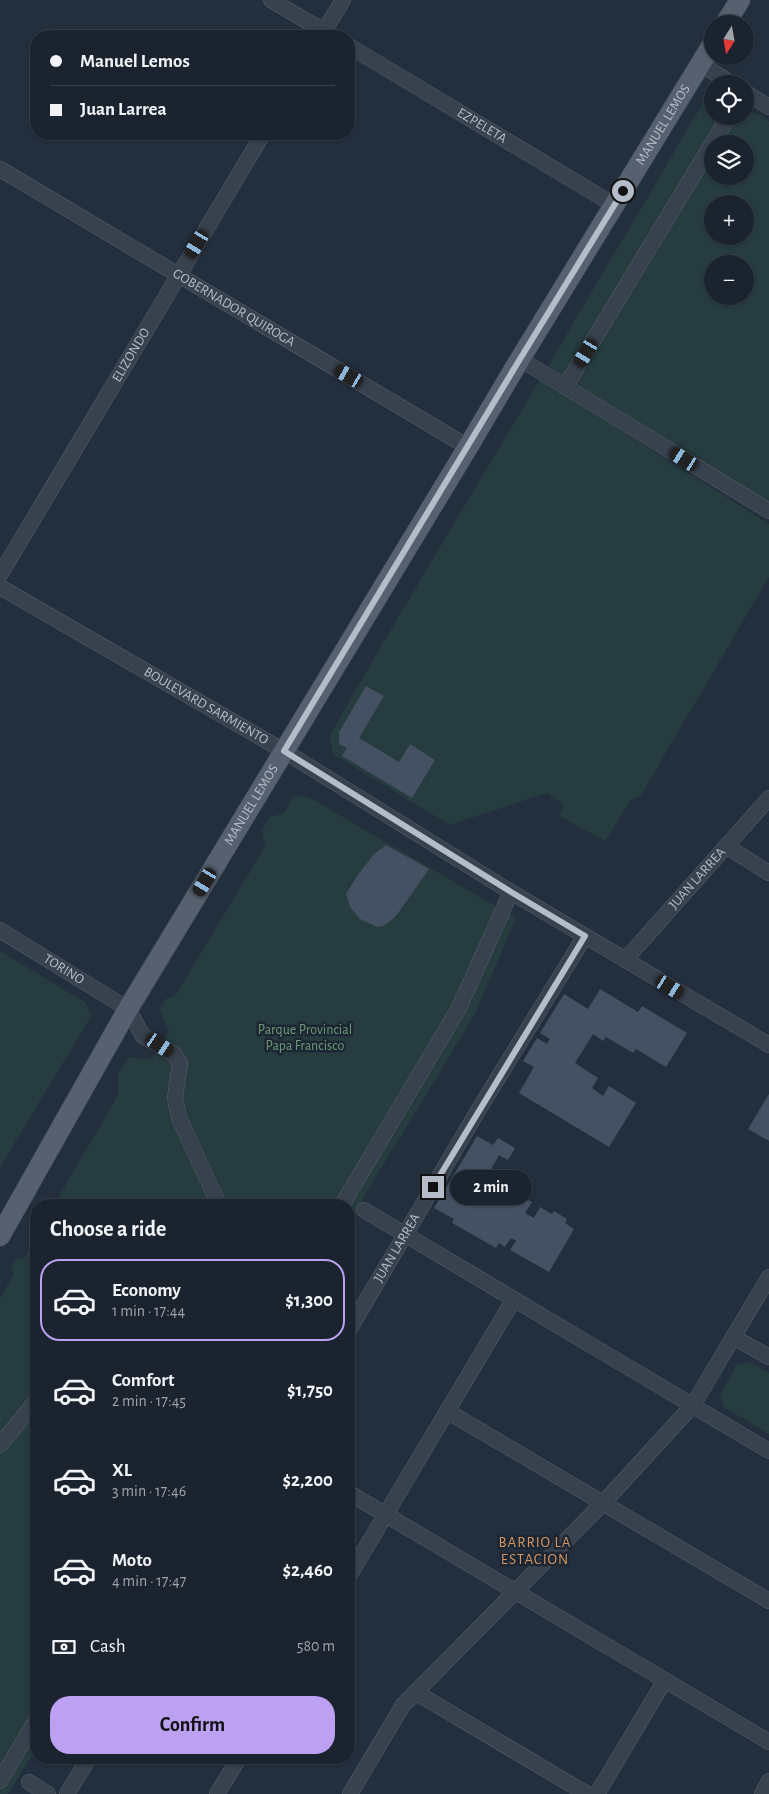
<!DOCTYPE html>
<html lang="en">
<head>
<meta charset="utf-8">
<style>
  body { margin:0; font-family:"Alegreya Sans",sans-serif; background:#282f3a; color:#f1f3f6; height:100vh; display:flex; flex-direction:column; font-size:19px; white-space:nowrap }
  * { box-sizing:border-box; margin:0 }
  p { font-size:16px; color:#a0a4aa }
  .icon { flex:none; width:28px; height:28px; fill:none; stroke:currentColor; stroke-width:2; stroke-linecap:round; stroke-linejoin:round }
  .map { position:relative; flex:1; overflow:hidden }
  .details { position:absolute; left:30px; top:1199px; width:325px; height:565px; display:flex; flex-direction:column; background:#1b232e; border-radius:20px; box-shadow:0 1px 4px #0004,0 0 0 1px #39404a }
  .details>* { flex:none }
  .banner { position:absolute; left:30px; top:30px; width:325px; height:110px; border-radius:20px; box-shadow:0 1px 4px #0004,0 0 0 1px #39404a; display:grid; align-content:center; height:110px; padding:0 20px; background:#1b232e }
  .needle { width:32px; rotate:191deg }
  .buttons { position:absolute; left:704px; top:15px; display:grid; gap:10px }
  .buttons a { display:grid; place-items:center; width:50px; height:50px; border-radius:50%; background:#1b232e; box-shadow:0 1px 4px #0004,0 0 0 1px #39404a; font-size:25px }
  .end { position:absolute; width:22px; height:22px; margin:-11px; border:6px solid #b4bcc9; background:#111; box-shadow:0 0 0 2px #111 }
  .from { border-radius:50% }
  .bubble { position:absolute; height:35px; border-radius:18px; background:#1b232e; box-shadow:0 1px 4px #0004,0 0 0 1px #39404a; font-size:16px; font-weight:600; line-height:35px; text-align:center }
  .car { position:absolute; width:15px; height:30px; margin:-15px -8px; border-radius:6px; box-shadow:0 0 4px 1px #0007; background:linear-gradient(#222 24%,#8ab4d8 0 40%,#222 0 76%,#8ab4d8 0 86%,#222 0) }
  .banner b { display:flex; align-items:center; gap:18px; height:48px; font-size:19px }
  .banner b+b { border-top:1px solid #39404a }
  .banner i { width:12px; height:12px; background:#f1f3f6 }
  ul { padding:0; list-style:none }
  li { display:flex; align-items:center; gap:15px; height:82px; margin:0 10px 8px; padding:0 10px; border:2px solid transparent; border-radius:20px }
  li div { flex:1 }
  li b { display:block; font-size:19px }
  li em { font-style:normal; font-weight:600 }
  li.on { border-color:#bca0f2 }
  li>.icon { width:45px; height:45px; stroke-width:1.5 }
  h2 { padding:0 20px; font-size:22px; line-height:60px }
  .pay { display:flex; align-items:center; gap:12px; height:55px; padding:0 20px; font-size:19px }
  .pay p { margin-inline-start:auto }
  .primary-button { display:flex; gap:10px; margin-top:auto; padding:10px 20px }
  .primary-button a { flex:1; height:58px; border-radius:20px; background:#bca0f2; color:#111; font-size:20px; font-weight:600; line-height:58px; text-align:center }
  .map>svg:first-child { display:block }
  .green { fill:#263c3f; fill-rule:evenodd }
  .building { fill:#455162 }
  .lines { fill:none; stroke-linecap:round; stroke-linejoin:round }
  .minor-casing { stroke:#565f6c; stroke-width:16 }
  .major-casing { stroke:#414a57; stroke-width:21 }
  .minor { stroke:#38414e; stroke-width:15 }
  .major { stroke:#56606e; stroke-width:20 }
  .route { stroke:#b4bcc9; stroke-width:6 }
  .labels { text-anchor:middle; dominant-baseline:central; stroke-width:5; stroke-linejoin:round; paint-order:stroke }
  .street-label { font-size:14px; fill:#b4bcc9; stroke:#1d2633 }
  .park-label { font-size:14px; fill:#6b9a76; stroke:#1d2633 }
  .neighbourhood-label { font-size:15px; letter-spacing:1px; fill:#d59563; stroke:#1d2633 }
</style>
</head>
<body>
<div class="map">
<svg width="769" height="1794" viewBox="0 0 769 1794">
  <rect width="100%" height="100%" fill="#242f3e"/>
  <!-- green -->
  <g class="green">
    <path d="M712,88V116H745V107L769,121V503L548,366ZM712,144H745V176H712ZM712,204H745V236H712ZM712,264H745V296H712Z"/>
    <path d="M540,379L769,524V577L641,795L631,800L605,841L560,816L564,805L547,793L450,825L334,755L329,737L370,665Z"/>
    <path d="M307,796L516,918L475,1014L368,1190L349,1225V1205H54L118,1095V1073L130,1057L152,1059L169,1031L159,1009L167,998L175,996L265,847L262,830L270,817L284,813L293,797Z"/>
    <path d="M0,951L86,1003L91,1016L0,1167Z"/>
    <path d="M36,1236V1749L8,1794H0V1298L14,1274L11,1269L16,1259L24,1258Z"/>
    <path d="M750,1362L769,1373V1434L724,1407L720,1394L737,1365Z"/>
  </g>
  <!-- building -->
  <g class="building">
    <path d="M366,686L384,696L359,738L399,762L410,744L435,760L412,798L342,756L347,748L339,744V732Z"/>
    <path d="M386,845L429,869L396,916L384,926L377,927L360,919L350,907L346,894L357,876L374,854Z"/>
    <path d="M600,989L638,1012L642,1006L687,1033L666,1067L636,1049L633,1053L606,1037L603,1041L593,1034L575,1063L598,1078L592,1088L603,1096L609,1086L636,1103L609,1147L519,1093L534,1067L523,1061L537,1038L547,1044L550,1039L540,1033L564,994L588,1009Z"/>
    <path d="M769,1094V1141L748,1129Z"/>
    <path d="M477,1136L493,1145L498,1138L515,1148L508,1160L499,1155L480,1189L494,1197L501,1185L532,1202L525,1213L534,1218L540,1207L552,1214L554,1211L567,1219L565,1223L574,1229L549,1272L510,1250L516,1241L511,1238L505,1247L499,1243L496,1248L452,1223L454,1219L434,1208Z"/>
  </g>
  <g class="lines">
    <defs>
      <g id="minor">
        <path d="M271,0L332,36"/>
        <path d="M321,36L343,0"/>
        <path id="s1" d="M349,46L614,205"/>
        <path d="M701,64L732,84"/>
        <path d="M745,92L769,107"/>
        <path id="s2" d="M0,169L468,447"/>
        <path d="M520,359L769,511"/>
        <path d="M565,387L729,116"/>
        <path id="s3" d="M0,575L263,134"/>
        <path id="s4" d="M0,587L284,751L511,892L769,1045"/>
        <path d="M726,846L769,873"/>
        <path id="s5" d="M0,930L128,1009L143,1036L174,1054L180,1063L175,1098L179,1118L219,1205"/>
        <path id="s6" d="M625,960L769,798"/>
        <path d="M342,1205L459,1008L511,892"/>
        <path d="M364,1210L769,1451"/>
        <path id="s7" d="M349,1330L479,1109L585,936"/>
        <path d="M733,1337L769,1357"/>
        <path d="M447,1411L769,1601"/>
        <path d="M0,1445L36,1401"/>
        <path d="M349,1493L769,1742"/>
        <path d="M349,1576L514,1299"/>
        <path d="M415,1692L587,1794"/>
        <path d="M0,1781L36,1720"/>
        <path d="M29,1782L48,1794"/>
        <path d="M67,1794L89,1758"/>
        <path d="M217,1794L239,1758"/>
        <path d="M350,1794L403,1705L604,1502L693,1405L769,1277"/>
        <path d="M597,1794L665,1680"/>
        <path d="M762,1794L769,1781"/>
      </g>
      <g id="major">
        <path d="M725,24L740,0"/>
        <path id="s8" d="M0,1236L128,1009L468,447L520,359L712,45"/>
      </g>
    </defs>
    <!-- minor casing -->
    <use href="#minor" class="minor-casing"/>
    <!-- major casing -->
    <use href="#major" class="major-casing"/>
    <!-- minor -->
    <use href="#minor" class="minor"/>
    <!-- major -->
    <use href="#major" class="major"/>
  </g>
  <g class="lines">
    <!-- route -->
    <path class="route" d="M433,1187L585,936L511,892L284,751L520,359L623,191"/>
  </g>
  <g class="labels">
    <!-- street labels -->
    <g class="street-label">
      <text stroke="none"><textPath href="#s8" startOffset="1294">MANUEL LEMOS</textPath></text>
      <text stroke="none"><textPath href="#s1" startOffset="155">EZPELETA</textPath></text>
      <text stroke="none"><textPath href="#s2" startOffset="272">GOBERNADOR QUIROGA</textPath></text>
      <text stroke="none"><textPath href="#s3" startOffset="256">ELIZONDO</textPath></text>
      <text stroke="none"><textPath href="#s4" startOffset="238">BOULEVARD SARMIENTO</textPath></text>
      <text stroke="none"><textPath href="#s8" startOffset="499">MANUEL LEMOS</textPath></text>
      <text stroke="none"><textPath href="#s6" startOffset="109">JUAN LARREA</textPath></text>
      <text stroke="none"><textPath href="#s5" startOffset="75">TORINO</textPath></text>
      <text stroke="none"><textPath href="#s7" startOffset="95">JUAN LARREA</textPath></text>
    </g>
    <!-- park labels -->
    <g class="park-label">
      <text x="305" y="1030">Parque Provincial<tspan x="305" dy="16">Papa Francisco</tspan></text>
    </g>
    <!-- neighbourhood labels -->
    <g class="neighbourhood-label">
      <text x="535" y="1542">BARRIO LA<tspan x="535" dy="17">ESTACION</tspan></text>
    </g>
  </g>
</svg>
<div class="buttons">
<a><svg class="needle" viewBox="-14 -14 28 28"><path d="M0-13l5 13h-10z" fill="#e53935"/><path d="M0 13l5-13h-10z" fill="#a0a4aa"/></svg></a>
<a><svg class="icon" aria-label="locate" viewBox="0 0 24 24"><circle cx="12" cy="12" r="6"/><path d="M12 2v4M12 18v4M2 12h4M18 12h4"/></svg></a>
<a><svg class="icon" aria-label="layers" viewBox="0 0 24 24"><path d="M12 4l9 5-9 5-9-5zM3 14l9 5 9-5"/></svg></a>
<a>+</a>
<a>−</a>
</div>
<i class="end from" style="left:623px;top:191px"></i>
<i class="end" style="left:433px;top:1187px"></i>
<div class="bubble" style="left:450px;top:1170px;width:82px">2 min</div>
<i class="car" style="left:197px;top:244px;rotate:211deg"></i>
<i class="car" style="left:586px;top:353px;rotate:211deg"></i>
<i class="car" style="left:349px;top:376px;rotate:300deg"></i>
<i class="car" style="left:684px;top:459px;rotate:302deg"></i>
<i class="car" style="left:205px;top:882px;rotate:211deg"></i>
<i class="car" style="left:670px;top:987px;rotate:121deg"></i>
<i class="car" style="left:160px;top:1045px;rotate:124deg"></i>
<div class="banner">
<b><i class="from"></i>Manuel Lemos</b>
<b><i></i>Juan Larrea</b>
</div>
<section class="details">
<h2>Choose a ride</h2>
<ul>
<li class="on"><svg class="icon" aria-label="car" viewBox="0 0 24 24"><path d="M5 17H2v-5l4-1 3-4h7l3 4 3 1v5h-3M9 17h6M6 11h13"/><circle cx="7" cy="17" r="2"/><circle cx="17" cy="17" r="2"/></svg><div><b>Economy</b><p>1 min · 17:44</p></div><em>$1,300</em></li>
<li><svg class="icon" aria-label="car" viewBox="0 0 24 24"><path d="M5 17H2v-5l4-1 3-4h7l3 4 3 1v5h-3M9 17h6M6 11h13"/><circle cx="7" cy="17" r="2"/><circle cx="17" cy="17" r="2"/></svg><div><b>Comfort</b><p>2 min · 17:45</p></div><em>$1,750</em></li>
<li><svg class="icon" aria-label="car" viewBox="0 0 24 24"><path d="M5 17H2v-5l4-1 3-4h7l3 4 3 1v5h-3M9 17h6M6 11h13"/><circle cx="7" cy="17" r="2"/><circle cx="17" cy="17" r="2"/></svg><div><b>XL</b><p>3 min · 17:46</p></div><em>$2,200</em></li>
<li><svg class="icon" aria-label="car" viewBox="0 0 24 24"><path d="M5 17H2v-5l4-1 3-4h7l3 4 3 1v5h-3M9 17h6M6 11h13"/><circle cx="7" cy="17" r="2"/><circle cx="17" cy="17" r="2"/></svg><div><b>Moto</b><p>4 min · 17:47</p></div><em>$2,460</em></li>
</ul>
<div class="pay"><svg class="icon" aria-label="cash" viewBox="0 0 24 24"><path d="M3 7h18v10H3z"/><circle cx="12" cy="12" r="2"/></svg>Cash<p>580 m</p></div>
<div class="primary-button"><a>Confirm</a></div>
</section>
</div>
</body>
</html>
